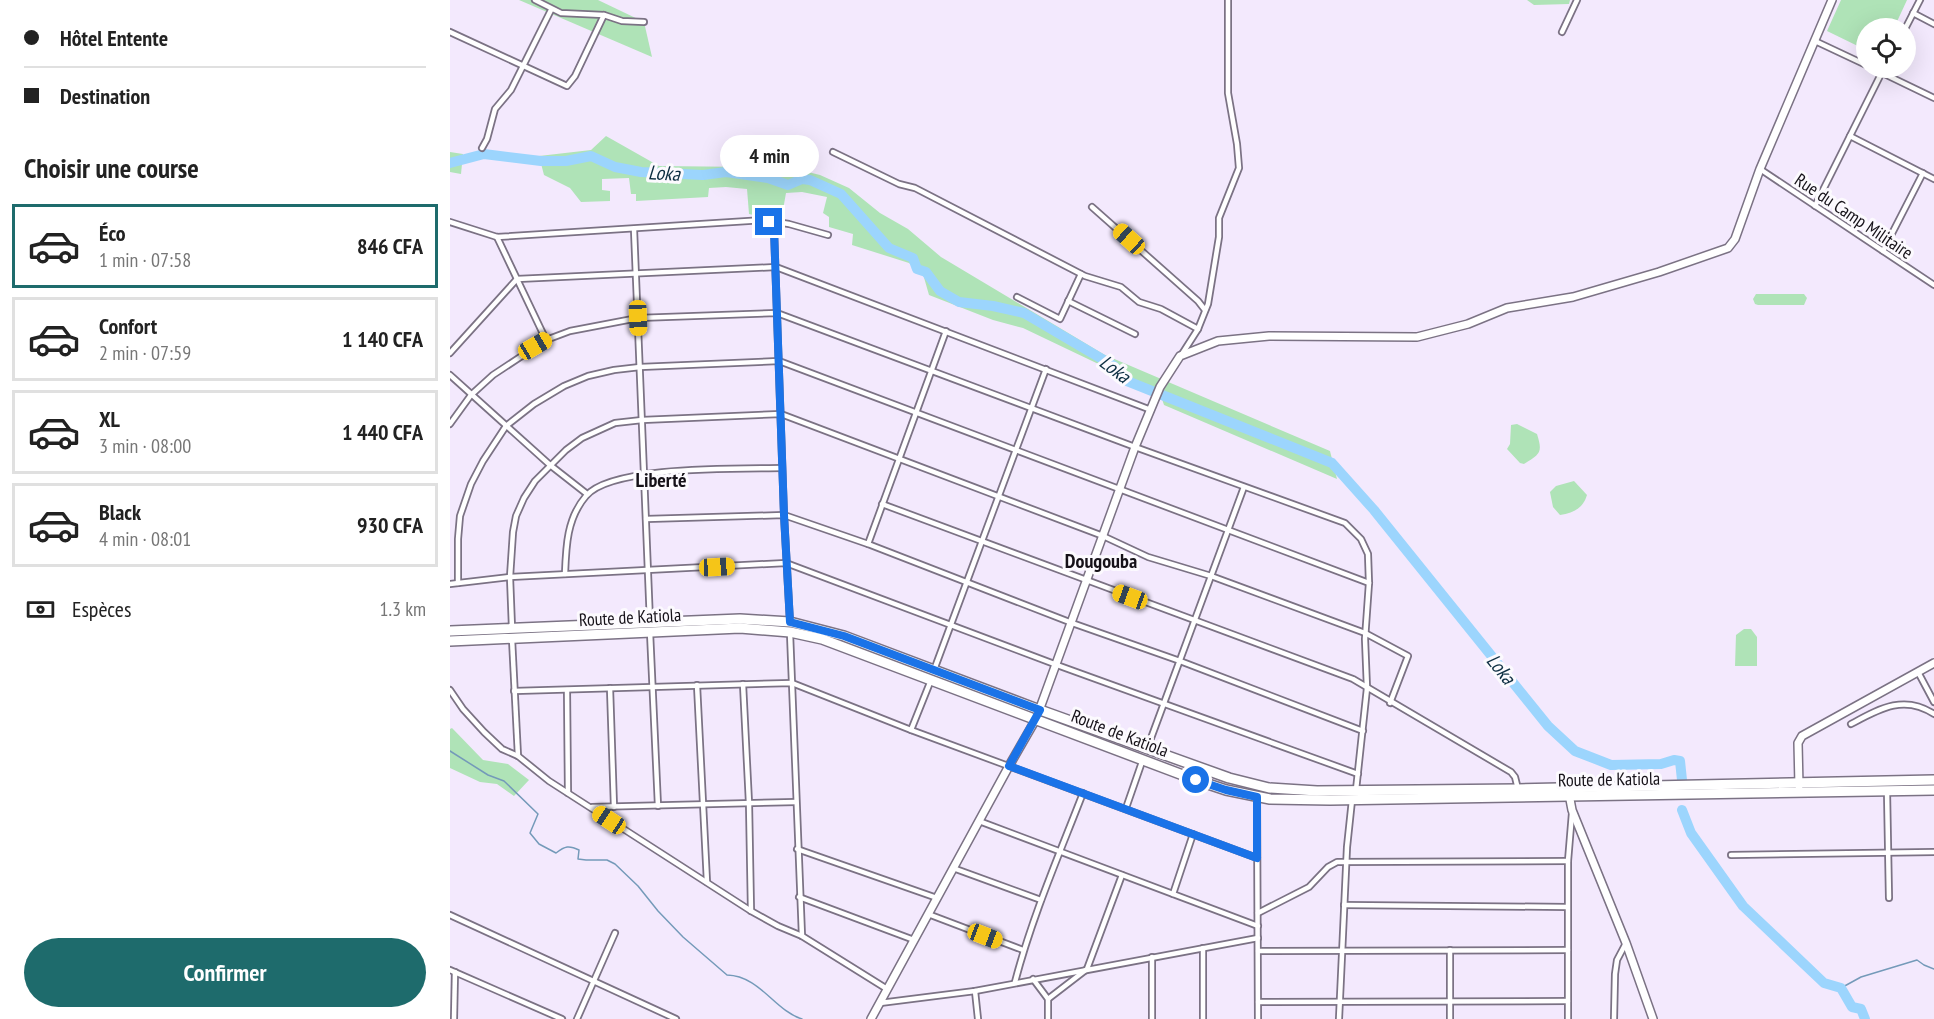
<!DOCTYPE html>
<html lang="fr">
<head>
<meta charset="utf-8">
<style>
  body { margin:0; font-family:"PT Sans Narrow",sans-serif; background:#f6f6f6; color:#222; height:100vh; display:flex; flex-direction:column; font-size:22px; white-space:nowrap }
  * { box-sizing:border-box; margin:0 }
  p { font-size:20px; color:#767676 }
  .icon { flex:none; width:33px; height:33px; fill:none; stroke:currentColor; stroke-width:2; stroke-linecap:round; stroke-linejoin:round }
  .map { position:relative; flex:1; overflow:hidden }
  .panel { display:flex; flex-direction:column; background:#fff; width:450px }
  .panel>* { flex:none }
  .guide { display:grid; align-content:center; height:132px; padding:0 24px; background:#fff }
  .controls { position:absolute; left:1406px; top:18px; display:grid; gap:12px }
  .controls a { display:grid; place-items:center; width:60px; height:60px; border-radius:50%; background:#fff; box-shadow:0 6px 24px #0002; font-size:30px }
  .end { position:absolute; width:27px; height:27px; margin:-14px; border:8px solid #1a73e8; background:#fff; box-shadow:0 0 0 3px #fff }
  .from { border-radius:50% }
  .bubble { position:absolute; height:42px; border-radius:21px; background:#fff; box-shadow:0 6px 24px #0002; font-size:20px; font-weight:800; line-height:42px; text-align:center }
  .car { position:absolute; width:18px; height:36px; margin:-18px -9px; border-radius:8px; box-shadow:0 0 4px 2px #0007; background:linear-gradient(#f5c518 24%,#345 0 40%,#f5c518 0 76%,#345 0 86%,#f5c518 0) }
  .guide b { display:flex; align-items:center; gap:21px; height:57px; font-size:22px }
  .guide b+b { border-top:2px solid #e0e0e0 }
  .guide i { width:15px; height:15px; background:#222 }
  ul { padding:0; list-style:none }
  li { display:flex; align-items:center; gap:18px; height:84px; margin:0 12px 9px; padding:0 12px; border:3px solid #e0e0e0; border-radius:0px }
  li div { flex:1 }
  li b { display:block; font-size:22px }
  li em { font-style:normal; font-weight:800 }
  li.active { border-color:#1e6b6c }
  li>.icon { width:54px; height:54px; stroke-width:1.5 }
  h2 { padding:0 24px; font-size:27px; line-height:72px }
  .pay { display:flex; align-items:center; gap:15px; height:66px; padding:0 24px; font-size:22px }
  .pay p { margin-inline-start:auto }
  .action { display:flex; gap:12px; margin-top:auto; padding:12px 24px }
  .action a { flex:1; height:69px; border-radius:36px; background:#1e6b6c; color:#fff; font-size:24px; font-weight:800; line-height:69px; text-align:center }
  main { display:flex; flex:1; min-height:0 }
  .map>svg:first-child { display:block }
  .green { fill:#afe3b7 }
  .lines { fill:none; stroke-linecap:round; stroke-linejoin:round }
  .stream { stroke:#749ab9; stroke-width:1.5 }
  .river { stroke:#9cd5fd; stroke-width:10 }
  .street-casing { stroke:#7b7284; stroke-width:8 }
  .secondary-casing { stroke:#7b7284; stroke-width:10 }
  .highway-casing { stroke:#7b7284; stroke-width:12 }
  .street { stroke:#fff; stroke-width:4.5 }
  .secondary { stroke:#fff; stroke-width:7 }
  .highway { stroke:#fff; stroke-width:9 }
  .route { stroke:#1a73e8; stroke-width:8 }
  .labels { text-anchor:middle; dominant-baseline:central; stroke-width:6; stroke-linejoin:round; paint-order:stroke }
  .street-label { font-size:18px; fill:#161219; stroke:#fcfafe }
  .water-label { font-size:20px; font-style:italic; fill:#0d2e42; stroke:#fcfafe }
  .neighbourhood-label { font-size:20px; font-weight:bold; fill:#161219; stroke:#fcfafe }
</style>
</head>
<body>
<main>
<section class="panel">
<div class="guide">
<b><i class="from"></i>Hôtel Entente</b>
<b><i></i>Destination</b>
</div>
<h2>Choisir une course</h2>
<ul>
<li class="active"><svg class="icon" aria-label="car" viewBox="0 0 24 24"><path d="M5 17H2v-5l4-1 3-4h7l3 4 3 1v5h-3M9 17h6M6 11h13"/><circle cx="7" cy="17" r="2"/><circle cx="17" cy="17" r="2"/></svg><div><b>Éco</b><p>1 min · 07:58</p></div><em>846 CFA</em></li>
<li><svg class="icon" aria-label="car" viewBox="0 0 24 24"><path d="M5 17H2v-5l4-1 3-4h7l3 4 3 1v5h-3M9 17h6M6 11h13"/><circle cx="7" cy="17" r="2"/><circle cx="17" cy="17" r="2"/></svg><div><b>Confort</b><p>2 min · 07:59</p></div><em>1 140 CFA</em></li>
<li><svg class="icon" aria-label="car" viewBox="0 0 24 24"><path d="M5 17H2v-5l4-1 3-4h7l3 4 3 1v5h-3M9 17h6M6 11h13"/><circle cx="7" cy="17" r="2"/><circle cx="17" cy="17" r="2"/></svg><div><b>XL</b><p>3 min · 08:00</p></div><em>1 440 CFA</em></li>
<li><svg class="icon" aria-label="car" viewBox="0 0 24 24"><path d="M5 17H2v-5l4-1 3-4h7l3 4 3 1v5h-3M9 17h6M6 11h13"/><circle cx="7" cy="17" r="2"/><circle cx="17" cy="17" r="2"/></svg><div><b>Black</b><p>4 min · 08:01</p></div><em>930 CFA</em></li>
</ul>
<div class="pay"><svg class="icon" aria-label="cash" viewBox="0 0 24 24"><path d="M3 7h18v10H3z"/><circle cx="12" cy="12" r="2"/></svg>Espèces<p>1.3 km</p></div>
<div class="action"><a>Confirmer</a></div>
</section>
<div class="map">
<svg width="1484" height="1019" viewBox="0 0 1484 1019">
  <rect width="100%" height="100%" fill="#f3e9fd"/>
  <!-- green -->
  <g class="green">
    <path d="M69,0H148L194,22L202,57Z"/>
    <path d="M1077,0H1120L1119,4L1084,5Z"/>
    <path d="M1391,0H1457L1444,28H1416V50L1377,31Z"/>
    <path d="M156,136L209,166L302,167L312,170L330,167L354,171L370,175L399,188L430,213L458,229L491,257L655,355L880,451L887,479L714,405L711,396L674,382L661,370L573,328L543,320L479,295L473,274L459,263L402,245L403,234L379,227V217L373,213L377,197L352,192L336,193L331,221L299,214L297,189L276,187L259,188L258,197L186,201V194H181L179,178L152,179V190L160,191V201L131,202L120,188L94,175L89,156L141,150Z"/>
    <path d="M0,152L13,154L11,174L0,172Z"/>
    <path d="M1306,294H1354L1357,298L1354,305H1308L1305,304L1303,299Z"/>
    <path d="M1067,424L1087,434C1093,453 1090,454 1074,464L1070,463L1057,449L1060,444L1061,425Z"/>
    <path d="M1124,481L1137,495C1133,508 1124,513 1110,515L1103,507L1100,492L1106,486Z"/>
    <path d="M1294,629H1301L1307,637V666H1285L1286,635Z"/>
    <path d="M2,728L33,760L58,764L79,780L64,796L47,784L30,782L0,768V729Z"/>
  </g>
  <g class="lines">
    <!-- stream -->
    <g class="stream">
      <path d="M0,751L38,775L54,781L88,814L80,833L89,844L106,853C115,846 119,845 129,850L128,859L136,860H157L165,864L188,886L208,911L233,937L277,975C310,976 324,1010 352,1019"/>
      <path d="M1391,988L1411,977L1467,960L1474,965L1484,969"/>
    </g>
    <!-- river -->
    <g class="river">
      <path d="M0,163L34,154L91,161H116L141,156L165,167L191,172L253,175L276,172L318,178L338,185L352,179L360,180L391,194L439,248L463,258L467,269L476,272L490,291L509,302L543,306L574,313L664,366L677,381L882,463L924,510L1098,726L1125,751L1161,765L1211,764L1224,760L1230,761L1232,780"/>
      <path d="M1232,810L1241,833L1293,906L1374,983L1391,988L1402,1007L1411,1009L1415,1019"/>
    </g>
    <defs>
      <g id="street">
        <path d="M85,0L111,13L154,15L172,21L194,22"/>
        <path d="M1463,13L1484,24"/>
        <path d="M1455,29L1470,0"/>
        <path d="M0,32L117,86L125,76L154,15"/>
        <path d="M1112,32L1127,0"/>
        <path d="M1365,41L1416,65"/>
        <path d="M1422,68L1484,98"/>
        <path d="M1400,136L1484,179"/>
        <path d="M32,148L37,139L45,109L61,90L101,10"/>
        <path d="M383,152L449,184L465,188L635,276L671,287L689,302L711,309L748,329"/>
        <path d="M1310,169L1484,285"/>
        <path d="M1365,206L1434,68"/>
        <path d="M642,207L748,301L755,310"/>
        <path d="M0,222L47,237L314,220L339,224L378,235"/>
        <path d="M319,222L324,229L334,515L340,622"/>
        <path d="M184,229L200,622"/>
        <path d="M47,237L96,340"/>
        <path d="M1433,251L1473,173"/>
        <path d="M567,297L610,319L631,274"/>
        <path d="M618,301L685,334"/>
        <path d="M0,353L67,279L326,267L701,410"/>
        <path d="M732,354L748,329L758,304L769,237V218L789,168L787,144L778,93V0"/>
        <path d="M0,375L100,465L137,494"/>
        <path d="M0,424L21,395L43,375L96,340L120,331L188,318L327,313L685,447L895,523L911,539L918,554L919,583L915,639L917,688L906,790"/>
        <path d="M432,504L903,679L1061,772L1065,777L1068,789"/>
        <path d="M196,519L334,515L418,544L622,623L730,661L913,731"/>
        <path d="M418,544L496,331"/>
        <path d="M115,574C116,546 117,518 136,496C161,465 292,469 332,468"/>
        <path d="M8,583V539L10,516L21,484L33,461L56,426L84,404L114,386L138,376L164,370L190,367L329,361L919,583"/>
        <path d="M0,584L60,577L336,563L607,665L908,774"/>
        <path d="M62,628L60,577L63,532L66,516L74,498L85,481L116,450L132,438L165,423L192,420L331,414L653,536L698,557L761,576L915,633L958,656L940,703"/>
        <path d="M200,632L208,806"/>
        <path d="M340,633L352,936"/>
        <path d="M62,639L68,756"/>
        <path d="M484,670L596,369"/>
        <path d="M1468,672L1484,702"/>
        <path d="M293,684L299,803L301,911"/>
        <path d="M247,685L257,882"/>
        <path d="M160,688L164,807"/>
        <path d="M0,690L13,709L34,732L52,749L68,756L99,781L301,911L328,926L352,936L437,989"/>
        <path d="M117,690L118,793"/>
        <path d="M64,691L342,683L461,730L807,858"/>
        <path d="M1401,724C1429,709 1454,694 1484,714"/>
        <path d="M461,730L481,680"/>
        <path d="M697,749L794,487"/>
        <path d="M1437,791L1439,898"/>
        <path d="M807,797L808,1019"/>
        <path d="M142,807L346,802"/>
        <path d="M676,808L693,759"/>
        <path d="M529,821L808,926"/>
        <path d="M347,849L487,898"/>
        <path d="M1281,855L1484,852"/>
        <path d="M503,868L591,900"/>
        <path d="M723,894L743,834"/>
        <path d="M349,897L464,940"/>
        <path d="M894,905L1117,907"/>
        <path d="M808,913L859,887L878,867L887,862L1118,861"/>
        <path d="M478,914L573,950"/>
        <path d="M0,915L226,1019"/>
        <path d="M753,948V1019"/>
        <path d="M1000,950V1019"/>
        <path d="M808,951L1118,950"/>
        <path d="M0,970L112,1019"/>
        <path d="M583,979L598,999V1019"/>
        <path d="M565,982C582,917 609,855 633,793"/>
        <path d="M525,991L528,1019"/>
        <path d="M598,999L637,969L672,875"/>
        <path d="M808,1002L1118,1001"/>
        <path d="M430,1003L525,991L808,938"/>
        <path d="M4,1019L5,972"/>
        <path d="M127,1019L165,933"/>
        <path d="M702,1019V957"/>
        <path d="M889,1019L897,847L902,800"/>
        <path d="M1118,1019V861L1122,813"/>
        <path d="M1164,1019L1165,974L1167,960L1176,943"/>
      </g>
      <g id="secondary">
        <path d="M1349,786L1348,743L1352,736L1484,663"/>
        <path d="M1119,794L1122,810L1176,943L1203,1019"/>
        <path d="M421,1019L559,766L586,719L685,447L710,387L730,356L768,341L819,336L967,337L1018,324L1057,308L1123,297L1209,272L1278,248L1285,239L1310,169L1382,0"/>
      </g>
      <g id="highway">
        <path d="M0,631L290,619L340,622L394,636L590,710L779,778L819,788L867,791L1068,789L1484,780"/>
        <path d="M0,641L290,628L340,632L372,639L746,780L776,790L820,799L880,800L1484,790"/>
      </g>
    </defs>
    <!-- street casing -->
    <use href="#street" class="street-casing"/>
    <!-- secondary casing -->
    <use href="#secondary" class="secondary-casing"/>
    <!-- highway casing -->
    <use href="#highway" class="highway-casing"/>
    <!-- street -->
    <use href="#street" class="street"/>
    <!-- secondary -->
    <use href="#secondary" class="secondary"/>
    <!-- highway -->
    <use href="#highway" class="highway"/>
  </g>
  <g class="lines">
    <!-- route -->
    <path class="route" d="M319,222L324,229L334,515L340,622L394,636L590,710L559,766L807,858V797L776,790L746,780"/>
  </g>
  <g class="labels">
    <!-- street labels -->
    <g class="street-label">
      <text transform="translate(1404 216) rotate(34)">Rue du Camp Militaire</text>
      <text transform="translate(180 617) rotate(-3)">Route de Katiola</text>
      <text transform="translate(670 733) rotate(21)">Route de Katiola</text>
      <text transform="translate(1159 779) rotate(-1)">Route de Katiola</text>
    </g>
    <!-- water labels -->
    <g class="water-label">
      <text transform="translate(214 173) rotate(3)">Loka</text>
      <text transform="translate(665 369) rotate(37)">Loka</text>
      <text transform="translate(1051 669) rotate(51)">Loka</text>
    </g>
    <!-- neighbourhood labels -->
    <g class="neighbourhood-label">
      <text x="211" y="480">Liberté</text>
      <text x="651" y="561">Dougouba</text>
    </g>
  </g>
</svg>
<div class="controls">
<a><svg class="icon" aria-label="locate" viewBox="0 0 24 24"><circle cx="12" cy="12" r="6"/><path d="M12 2v4M12 18v4M2 12h4M18 12h4"/></svg></a>
</div>
<i class="end from" style="left:746px;top:780px"></i>
<i class="end" style="left:319px;top:222px"></i>
<div class="bubble" style="left:270px;top:135px;width:99px">4 min</div>
<i class="car" style="left:679px;top:239px;rotate:312deg"></i>
<i class="car" style="left:188px;top:318px;rotate:178deg"></i>
<i class="car" style="left:85px;top:346px;rotate:60deg"></i>
<i class="car" style="left:267px;top:567px;rotate:87deg"></i>
<i class="car" style="left:680px;top:597px;rotate:290deg"></i>
<i class="car" style="left:159px;top:820px;rotate:303deg"></i>
<i class="car" style="left:535px;top:936px;rotate:111deg"></i>
</div>
</main>
</body>
</html>
